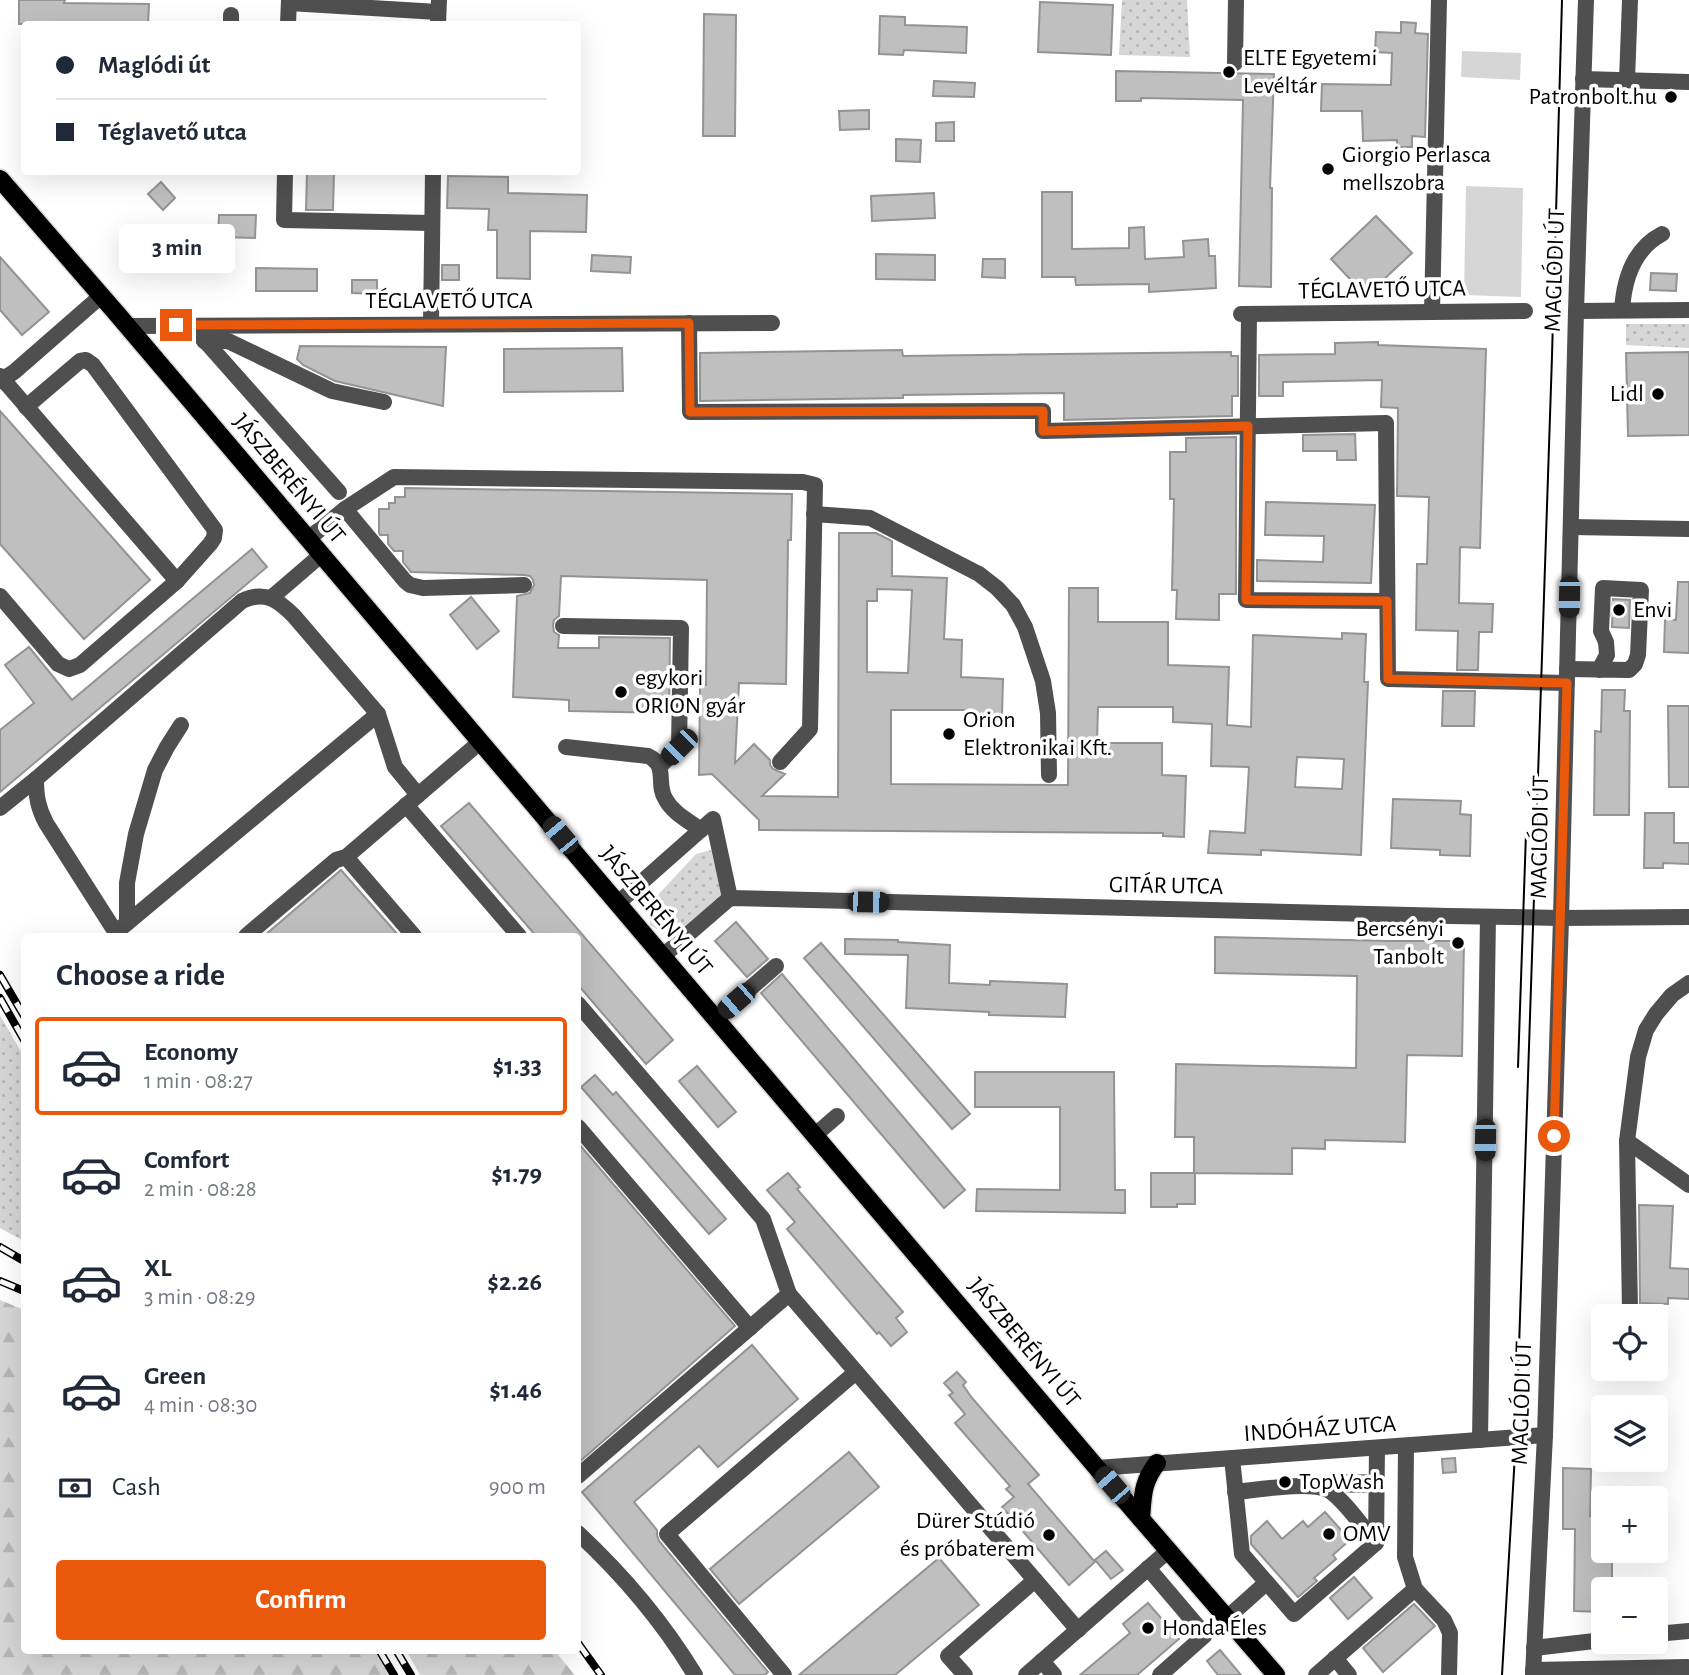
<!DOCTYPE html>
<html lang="en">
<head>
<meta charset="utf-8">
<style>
  body { margin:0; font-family:"Alegreya Sans",sans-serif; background:#f2f2f3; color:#1f2937; height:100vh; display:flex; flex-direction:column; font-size:26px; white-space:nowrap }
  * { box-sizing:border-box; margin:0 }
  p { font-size:23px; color:#747a83 }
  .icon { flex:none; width:38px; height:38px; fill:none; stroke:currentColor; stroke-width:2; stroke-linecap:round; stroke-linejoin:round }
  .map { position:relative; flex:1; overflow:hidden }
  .panel { position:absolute; left:21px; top:933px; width:560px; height:721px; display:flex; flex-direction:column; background:#fff; border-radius:7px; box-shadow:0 7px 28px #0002 }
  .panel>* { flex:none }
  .top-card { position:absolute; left:21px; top:21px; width:560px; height:154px; border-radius:7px; box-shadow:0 7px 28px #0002; display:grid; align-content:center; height:154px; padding:0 35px; background:#fff }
  .tools { position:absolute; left:1591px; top:1304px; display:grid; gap:14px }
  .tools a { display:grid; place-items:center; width:77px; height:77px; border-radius:7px; background:#fff; box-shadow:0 7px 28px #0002; font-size:35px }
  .end { position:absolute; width:32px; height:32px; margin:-16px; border:9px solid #ea580c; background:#fff; box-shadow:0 0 0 4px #fff }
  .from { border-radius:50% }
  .bubble { position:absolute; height:49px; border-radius:7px; background:#fff; box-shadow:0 7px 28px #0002; font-size:23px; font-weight:700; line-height:49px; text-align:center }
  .car { position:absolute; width:21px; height:42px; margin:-21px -10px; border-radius:9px; box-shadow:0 0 5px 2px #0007; background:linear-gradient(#222 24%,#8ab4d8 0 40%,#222 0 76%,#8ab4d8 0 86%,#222 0) }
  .top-card b { display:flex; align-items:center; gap:24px; height:66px; font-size:26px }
  .top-card b+b { border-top:2px solid #e0e1e3 }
  .top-card i { width:18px; height:18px; background:#1f2937 }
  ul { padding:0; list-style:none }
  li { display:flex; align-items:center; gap:21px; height:98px; margin:0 14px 10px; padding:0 21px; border:4px solid transparent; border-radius:7px }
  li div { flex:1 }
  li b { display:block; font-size:26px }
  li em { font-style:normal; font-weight:700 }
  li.current { border-color:#ea580c }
  li>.icon { width:63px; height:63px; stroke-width:1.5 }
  h2 { padding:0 35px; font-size:32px; line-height:84px }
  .pay { display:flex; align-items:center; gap:18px; height:77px; padding:0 35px; font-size:26px }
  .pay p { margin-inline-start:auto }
  .primary-button { display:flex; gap:14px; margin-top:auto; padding:14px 35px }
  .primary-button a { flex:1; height:80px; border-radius:7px; background:#ea580c; color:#fff; font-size:28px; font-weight:700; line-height:80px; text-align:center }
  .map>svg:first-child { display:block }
  .grass { fill:url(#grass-dots) }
  .forest { fill:url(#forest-firs) }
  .pitch { fill:#d6d6d6 }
  .building { fill:#bfbfbf; stroke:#939393; stroke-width:2; fill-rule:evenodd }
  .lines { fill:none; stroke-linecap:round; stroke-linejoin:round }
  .minor-tunnel { stroke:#d9d9d9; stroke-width:16; stroke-dasharray:16 8; stroke-linecap:butt }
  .major-casing { stroke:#dbdbdb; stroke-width:21 }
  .minor { stroke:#4f4f4f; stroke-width:16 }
  .major { stroke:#000; stroke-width:18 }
  .tram { stroke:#000; stroke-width:2 }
  .rail-casing { stroke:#000; stroke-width:8 }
  .rail { stroke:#fff; stroke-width:5; stroke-dasharray:16; stroke-linecap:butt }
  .route { stroke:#ea580c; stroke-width:9 }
  .poi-dot { fill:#000; stroke:#fff; stroke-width:2.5 }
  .labels { text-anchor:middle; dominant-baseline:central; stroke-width:7; stroke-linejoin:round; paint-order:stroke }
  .poi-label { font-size:24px; fill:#000; stroke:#fff; text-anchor:start }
  .street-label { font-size:24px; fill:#000; stroke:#fff }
</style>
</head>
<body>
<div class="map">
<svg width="1689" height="1675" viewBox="0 0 1689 1675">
  <defs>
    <pattern id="grass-dots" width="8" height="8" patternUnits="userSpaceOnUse" patternTransform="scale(1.75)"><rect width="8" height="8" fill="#d6d6d6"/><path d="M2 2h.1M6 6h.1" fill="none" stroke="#b6b6b6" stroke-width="1.8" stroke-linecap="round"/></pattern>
    <pattern id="forest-firs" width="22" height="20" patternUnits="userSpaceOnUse" patternTransform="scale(1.75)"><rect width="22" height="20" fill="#d6d6d6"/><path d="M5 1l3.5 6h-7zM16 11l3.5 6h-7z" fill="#b6b6b6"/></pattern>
  </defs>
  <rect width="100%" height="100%" fill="#fff"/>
  <!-- grass -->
  <g class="grass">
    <path d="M1122,0H1187L1190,57L1119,55Z"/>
    <path d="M1626,324H1689V348L1626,345Z"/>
    <path d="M711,850L723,900L680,934L666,935L650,925V911L657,896L696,854Z"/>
    <path d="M0,1015L24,1057V1241L0,1228Z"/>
  </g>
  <!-- forest -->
  <g class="forest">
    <path d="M0,1300L24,1310V1650H374L389,1675H0Z"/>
    <path d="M406,1650H554L575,1675H420Z"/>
  </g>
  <!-- pitch -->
  <g class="pitch">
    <path d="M1462,51L1521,53L1520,80L1461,77Z"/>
    <path d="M1466,186L1523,188L1521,297L1464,295Z"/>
  </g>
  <!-- building -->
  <g class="building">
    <path d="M19,0H65L64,3L149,4L148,24H19Z"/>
    <path d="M1040,2L1113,5L1111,55L1038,52Z"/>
    <path d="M704,14L736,15L735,136H703Z"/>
    <path d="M880,16L905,17V25L967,27L966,53L904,50L903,55L879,54Z"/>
    <path d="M1401,22L1416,23L1415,33L1428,34L1425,137L1412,136V147H1397V140L1363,141L1362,111H1321L1322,84L1391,85L1392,53L1375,52L1376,32L1401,33Z"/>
    <path d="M1116,71L1274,74L1270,188H1272L1271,287L1239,286L1243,100L1141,98V101H1116Z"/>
    <path d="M934,81L975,83L974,97L933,96Z"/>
    <path d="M869,110V129L840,130L839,111Z"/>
    <path d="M954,122V141H936V123Z"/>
    <path d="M896,139L921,140L920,162L896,161Z"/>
    <path d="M307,172H334L333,210H306Z"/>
    <path d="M448,176L508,177V193L587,195L586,232L530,231V279L497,278V230H488L489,209L447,208Z"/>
    <path d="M161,182L175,198L163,210L148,194Z"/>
    <path d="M1042,192H1072V249L1129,248V228L1144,227L1145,259L1184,257L1183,241L1208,239L1209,256H1215L1216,288L1149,292V284L1076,285L1075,277H1042Z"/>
    <path d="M934,193L935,218L872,221L871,196Z"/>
    <path d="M219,215H256L255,238L218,237Z"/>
    <path d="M1376,216L1412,253L1366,296L1331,259Z"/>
    <path d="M876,254L935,255V280L876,279Z"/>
    <path d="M592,255L631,257L630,273L591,271Z"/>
    <path d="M0,257L49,312L22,335L0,310Z"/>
    <path d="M983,259H1005V278L982,277Z"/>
    <rect x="442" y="265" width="17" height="15"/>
    <path d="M256,268L317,269V291H256Z"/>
    <path d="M1651,273L1677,274L1676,291L1650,290Z"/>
    <path d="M352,280H377V294L352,293Z"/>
    <path d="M1378,342V345L1486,349L1480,548L1460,547L1459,603L1493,604L1492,632H1479L1478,670H1457L1458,631L1416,630L1417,564H1427L1429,497L1397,496L1398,408L1381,407L1382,380L1283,382V396H1259V355L1335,354V343Z"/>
    <path d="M300,346L446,347L443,406L335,381L303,365L297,359Z"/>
    <path d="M622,348L623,391L504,392V349Z"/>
    <path d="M902,350L903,356L1231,352V356H1238V396H1232V416L1064,420V393L903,395V398L700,401V353Z"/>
    <path d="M1689,352V435L1628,436L1626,353Z"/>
    <path d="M0,411L150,580L84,639L0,544Z"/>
    <path d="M1355,434L1356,460H1337V451H1303V435Z"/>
    <path d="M1236,437V594H1219V620L1176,619L1177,590H1172L1174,499H1170V452H1186V438Z"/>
    <path d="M405,488L792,494L791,540H788L786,684L739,683L735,763L754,744L770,760V765L773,769L785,774L762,796L838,797L839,533H876L892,541V576L947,578L944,639L962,640L961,677L1003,679L1002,716L975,715V710H891V784L1068,785L1069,588H1098V622H1168V665L1229,667L1227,725L1251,727L1253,635L1342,639V633L1366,634L1364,682H1368L1361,855L1261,850V855L1208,853L1210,831L1245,833L1249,767L1211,766L1212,724L1173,722V707H1098L1097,743H1162V775L1186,776L1184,837L1163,836V833L759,830V820L712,774L699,775L700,685H706L707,580L561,576L559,616L554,620L553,625L554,632L559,635L558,648H599V637L670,638L669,713L569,711V700L513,697L517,596L530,593L534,585L533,580L530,576L524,575L411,572L403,562V551H394L388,544V535H380L379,533V509H389V503H395V497H405ZM877,589L912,590L908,673L867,672V601H877ZM1297,757L1344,759L1342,789L1295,787Z"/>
    <path d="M1266,502L1375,505L1371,583L1257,581V560L1323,562L1324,536L1265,535Z"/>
    <path d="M252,549L267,567L0,792V730L34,703L5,665L29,647L72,700Z"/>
    <path d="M1678,582H1689V653L1664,652L1665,619L1676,620Z"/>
    <path d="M471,597L499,631L477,649L450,615Z"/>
    <path d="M1613,599L1630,600L1629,628L1612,627Z"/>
    <path d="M1602,690H1625L1624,711H1630L1629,815H1594L1595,731L1601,732Z"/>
    <path d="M1443,691H1475L1474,726H1442Z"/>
    <path d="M1668,706H1689V787H1669Z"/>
    <path d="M1393,799L1461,801L1460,814L1471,815L1470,856L1440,855V850L1391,848Z"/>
    <path d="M469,803L673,1040L646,1064L578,985V936H536L441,826Z"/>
    <path d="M1645,813H1674V843H1689V864L1663,863V868H1644Z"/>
    <path d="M341,870L399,936H264Z"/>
    <path d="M736,922L768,959L747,977L715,941Z"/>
    <path d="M1215,937L1389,941H1464L1462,1056L1407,1055L1405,1142L1325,1140V1149L1292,1148V1174L1195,1173V1204H1177V1207H1151V1173H1194V1137H1175L1176,1064L1356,1068L1357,976L1215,973Z"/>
    <path d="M845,939L898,940V942L950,945L949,983L990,985V981L1067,984L1065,1017L989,1015V1012L906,1008L908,955L845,954Z"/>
    <path d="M821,943L970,1114L952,1129L804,958Z"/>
    <path d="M782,974L965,1190L944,1208L761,993Z"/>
    <path d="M697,1066L736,1112L718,1127L679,1081Z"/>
    <path d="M975,1072H1114L1115,1190H1125V1213L976,1211L977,1189L1060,1190V1107H975Z"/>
    <path d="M595,1075L613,1095L616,1092L726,1219L709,1234L581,1087Z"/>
    <path d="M578,1143L735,1326L578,1463Z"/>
    <path d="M788,1173L800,1187L797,1189L903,1312L896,1318L907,1332L891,1346L879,1332L877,1334L787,1229L795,1222L767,1190Z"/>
    <path d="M1639,1205L1673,1206L1670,1268L1689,1269V1299L1668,1298V1304L1640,1303Z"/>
    <path d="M752,1345L798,1399L718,1467L699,1446L634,1502L657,1530V1535L659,1541L768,1672L765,1675H735L582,1492Z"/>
    <path d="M957,1372L966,1382L963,1385L972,1398L1039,1475L1028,1484L1095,1562L1069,1585L1002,1507L1014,1497L1006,1489L1010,1486L955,1423L965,1414L949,1395L953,1393L944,1383Z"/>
    <path d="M849,1452L879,1487L739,1604L710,1569Z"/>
    <path d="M1455,1458L1456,1472L1443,1473L1442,1459Z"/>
    <path d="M1563,1468L1591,1469L1590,1516L1603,1517V1550H1612V1589H1603V1612L1574,1611L1575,1529H1563Z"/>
    <path d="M1342,1475H1366V1492H1347L1342,1487Z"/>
    <path d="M1325,1512L1350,1540L1333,1555L1336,1559L1314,1578L1317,1581L1298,1597L1251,1544V1536L1267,1521L1282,1539L1303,1521L1308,1527Z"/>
    <path d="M1106,1551L1123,1570L1111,1579L1095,1560Z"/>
    <path d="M939,1558L979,1605L895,1675H799Z"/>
    <path d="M1354,1577L1372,1598L1348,1619L1330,1598Z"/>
    <path d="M1148,1603L1179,1639L1137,1675H1080L1130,1633L1123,1624Z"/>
    <path d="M1414,1604L1435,1626L1383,1672L1363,1648Z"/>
    <path d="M1220,1650L1241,1675H1218L1207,1661Z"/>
  </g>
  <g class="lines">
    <!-- minor-tunnel -->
    <path class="minor-tunnel" d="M1608,609L1629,610"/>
    <defs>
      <g id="major">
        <path d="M0,179L118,315L1097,1468L1276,1675"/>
        <path d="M1141,1519C1143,1495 1142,1483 1157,1463"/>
      </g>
    </defs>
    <!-- major casing -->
    <use href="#major" class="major-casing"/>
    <!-- minor -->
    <g class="minor">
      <path d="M289,3L438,12"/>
      <path d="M231,15V24"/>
      <path d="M288,24L289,0"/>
      <path d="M438,24L439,0"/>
      <path d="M1235,63L1236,0"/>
      <path d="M1583,79L1689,82"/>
      <path d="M1627,80L1630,0"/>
      <path d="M285,172L284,220L431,223"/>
      <path d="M1622,310C1624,280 1633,249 1662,234"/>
      <path d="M1576,311L1689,310"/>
      <path d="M1432,312L1439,0"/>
      <path d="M1241,314L1525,311"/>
      <path d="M1249,314L1246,600L1387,601"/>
      <path d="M689,323L690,412L1043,411V431L1386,423L1388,679L1567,683"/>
      <path d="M190,324L339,492"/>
      <path d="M431,324L433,172"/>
      <path d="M127,326L772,323"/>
      <path d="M204,341H228L332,391L384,402"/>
      <path d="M0,376L177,581"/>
      <path d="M0,381L14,372L101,296"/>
      <path d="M345,509L405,581L410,585L423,588L524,585"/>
      <path d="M814,514L870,518L979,574L997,588L1013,605L1025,627L1043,681L1048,713L1049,775"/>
      <path d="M1571,527L1689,529"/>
      <path d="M308,539L345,509L394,477L803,482L815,485L810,729L780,762"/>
      <path d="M0,596L58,664L69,669L80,665L177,581L210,544L214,538L215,530L93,365L86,360L80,361L26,407"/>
      <path d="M271,598L321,555"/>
      <path d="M563,626L681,628L679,747L660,766"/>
      <path d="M1567,669L1629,670L1635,664L1638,655L1641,590L1603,588L1601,631L1606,642L1607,655L1599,670"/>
      <path d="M566,747L648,756C669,766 655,784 666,800C673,813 689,821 701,830"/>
      <path d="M36,779C36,796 38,808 46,823L118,936"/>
      <path d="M406,805L519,936"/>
      <path d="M0,808L36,779L242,601C265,590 278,600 294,616L378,714L395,767L418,795"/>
      <path d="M346,857L414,936"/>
      <path d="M618,903L713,819L730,898"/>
      <path d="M127,923V883L136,834L155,770L167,747L181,725"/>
      <path d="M115,933L378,714"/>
      <path d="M246,936L336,860L346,857L480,742"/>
      <path d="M663,956L730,898L1450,916L1561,918L1689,917"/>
      <path d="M578,1004L763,1219L789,1294L1078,1630"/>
      <path d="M715,1019L776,966"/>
      <path d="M578,1127L750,1328"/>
      <path d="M815,1135L837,1116"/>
      <path d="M1627,1141L1689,1185"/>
      <path d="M1630,1310L1627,1141L1638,1057L1646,1030L1656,1014L1672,995L1689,983"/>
      <path d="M1480,1440L1488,917"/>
      <path d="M1406,1446L1405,1557L1415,1589L1444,1620L1450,1633L1449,1675"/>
      <path d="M1232,1458L1242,1554L1294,1614L1376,1543L1377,1448"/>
      <path d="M1097,1468L1545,1435"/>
      <path d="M578,1476L789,1294"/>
      <path d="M1235,1492C1257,1490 1309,1481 1328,1490C1342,1497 1365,1530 1376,1543"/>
      <path d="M578,1533C623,1575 663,1622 695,1675"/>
      <path d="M1148,1568L1205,1635L1160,1675"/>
      <path d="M1227,1618L1266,1583"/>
      <path d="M1656,1634L1689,1631"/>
      <path d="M1534,1648L1603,1640"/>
      <path d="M1335,1658L1349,1675"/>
      <path d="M1533,1670L1687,1667V1675"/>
      <path d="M784,1675L667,1534L856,1372"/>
      <path d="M965,1675L948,1656L1035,1580"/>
      <path d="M1026,1675L1042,1661"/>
      <path d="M1054,1675L1042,1661L1169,1550"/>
      <path d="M1316,1675L1415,1589"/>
      <path d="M1533,1675L1545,1435L1561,918L1576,311L1586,0"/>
    </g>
    <!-- major -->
    <use href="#major" class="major"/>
    <!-- tram -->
    <g class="tram">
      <path d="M1518,1067L1526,833"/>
      <path d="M1502,1675L1516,1437L1552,356L1562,0"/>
    </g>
    <defs>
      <g id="rail">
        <path d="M0,975L24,1016"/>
        <path d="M0,998L24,1040"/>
        <path d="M0,1247L24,1261"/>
        <path d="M0,1281L24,1291"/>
        <path d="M578,1643L601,1675"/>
        <path d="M379,1650L394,1675"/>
        <path d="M396,1650L411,1675"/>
      </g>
    </defs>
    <!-- rail casing -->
    <use href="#rail" class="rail-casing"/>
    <!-- rail -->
    <use href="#rail" class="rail"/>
  </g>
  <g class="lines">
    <!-- route -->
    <path class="route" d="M176,325L689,323L690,412L1043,411V431L1248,426L1246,600L1387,601L1388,679L1567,683L1554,1136"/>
  </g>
  <!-- markers -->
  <g class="poi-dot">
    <circle cx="1229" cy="72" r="7"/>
    <circle cx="1671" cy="97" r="7"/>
    <circle cx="1328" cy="169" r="7"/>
    <circle cx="1658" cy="394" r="7"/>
    <circle cx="1619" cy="610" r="7"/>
    <circle cx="621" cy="692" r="7"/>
    <circle cx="949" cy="734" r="7"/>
    <circle cx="1458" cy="943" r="7"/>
    <circle cx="1285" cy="1482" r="7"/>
    <circle cx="1329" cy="1534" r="7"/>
    <circle cx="1049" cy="1535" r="7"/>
    <circle cx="1148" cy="1628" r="7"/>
  </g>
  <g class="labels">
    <!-- poi labels -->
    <g class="poi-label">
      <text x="1243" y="58">ELTE Egyetemi<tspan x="1243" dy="28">Levéltár</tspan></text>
      <text x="1657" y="97" text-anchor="end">Patronbolt.hu</text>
      <text x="1342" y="155">Giorgio Perlasca<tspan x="1342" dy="28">mellszobra</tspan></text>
      <text x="1644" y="394" text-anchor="end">Lidl</text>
      <text x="1633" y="610">Envi</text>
      <text x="635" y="678">egykori<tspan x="635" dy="28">ORION gyár</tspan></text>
      <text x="963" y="720">Orion<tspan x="963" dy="28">Elektronikai Kft.</tspan></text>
      <text x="1444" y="929" text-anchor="end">Bercsényi<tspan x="1444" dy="28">Tanbolt</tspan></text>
      <text x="1299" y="1482">TopWash</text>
      <text x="1035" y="1521" text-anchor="end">Dürer Stúdió<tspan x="1035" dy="28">és próbaterem</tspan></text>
      <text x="1343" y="1534">OMV</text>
      <text x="1162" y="1628">Honda Éles</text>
    </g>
    <!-- street labels -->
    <g class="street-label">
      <text transform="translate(1555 270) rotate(-88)">MAGLÓDI ÚT</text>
      <text transform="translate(1382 290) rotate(-1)">TÉGLAVETŐ UTCA</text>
      <text x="449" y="301">TÉGLAVETŐ UTCA</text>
      <text transform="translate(289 479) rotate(50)">JÁSZBERÉNYI ÚT</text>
      <text transform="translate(1540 837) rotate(-89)">MAGLÓDI ÚT</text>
      <text transform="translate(1166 886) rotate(1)">GITÁR UTCA</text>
      <text transform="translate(656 911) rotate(50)">JÁSZBERÉNYI ÚT</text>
      <text transform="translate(1024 1343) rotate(50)">JÁSZBERÉNYI ÚT</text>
      <text transform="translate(1522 1403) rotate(-88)">MAGLÓDI ÚT</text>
      <text transform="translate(1320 1429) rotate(-4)">INDÓHÁZ UTCA</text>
    </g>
  </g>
</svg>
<div class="tools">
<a><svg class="icon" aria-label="locate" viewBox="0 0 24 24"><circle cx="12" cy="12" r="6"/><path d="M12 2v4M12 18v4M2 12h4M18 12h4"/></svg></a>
<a><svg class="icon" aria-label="layers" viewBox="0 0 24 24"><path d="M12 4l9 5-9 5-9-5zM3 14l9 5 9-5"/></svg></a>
<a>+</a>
<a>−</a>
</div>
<i class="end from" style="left:1554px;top:1136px"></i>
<i class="end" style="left:176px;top:325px"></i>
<div class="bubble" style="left:119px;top:224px;width:116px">3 min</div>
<i class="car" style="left:1569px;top:597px;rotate:181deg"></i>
<i class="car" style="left:679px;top:747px;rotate:225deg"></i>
<i class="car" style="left:560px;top:835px;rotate:320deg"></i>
<i class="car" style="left:868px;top:902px;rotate:91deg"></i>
<i class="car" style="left:736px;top:1001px;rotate:229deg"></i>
<i class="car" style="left:1485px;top:1140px;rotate:181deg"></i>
<i class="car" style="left:1112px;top:1485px;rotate:319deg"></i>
<div class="top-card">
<b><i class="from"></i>Maglódi út</b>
<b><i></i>Téglavető utca</b>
</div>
<section class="panel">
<h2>Choose a ride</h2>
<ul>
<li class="current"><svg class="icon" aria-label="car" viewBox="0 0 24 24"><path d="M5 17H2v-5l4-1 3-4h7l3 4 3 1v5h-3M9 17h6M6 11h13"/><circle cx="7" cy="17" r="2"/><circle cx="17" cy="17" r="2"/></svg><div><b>Economy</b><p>1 min · 08:27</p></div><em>$1.33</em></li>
<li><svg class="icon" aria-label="car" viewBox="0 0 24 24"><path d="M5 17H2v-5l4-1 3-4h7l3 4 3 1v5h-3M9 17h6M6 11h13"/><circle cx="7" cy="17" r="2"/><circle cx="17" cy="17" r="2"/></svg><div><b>Comfort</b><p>2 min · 08:28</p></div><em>$1.79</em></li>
<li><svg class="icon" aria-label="car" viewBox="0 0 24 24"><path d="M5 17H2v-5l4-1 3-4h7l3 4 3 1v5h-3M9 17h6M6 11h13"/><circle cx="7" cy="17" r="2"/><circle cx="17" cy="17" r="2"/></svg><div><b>XL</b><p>3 min · 08:29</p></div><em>$2.26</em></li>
<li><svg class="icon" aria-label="car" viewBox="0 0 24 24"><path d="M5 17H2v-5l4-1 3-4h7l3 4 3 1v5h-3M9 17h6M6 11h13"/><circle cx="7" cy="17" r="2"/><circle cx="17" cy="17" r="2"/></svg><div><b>Green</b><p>4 min · 08:30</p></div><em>$1.46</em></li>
</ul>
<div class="pay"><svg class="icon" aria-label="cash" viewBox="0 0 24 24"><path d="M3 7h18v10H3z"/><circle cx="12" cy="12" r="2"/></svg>Cash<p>900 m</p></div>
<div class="primary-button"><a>Confirm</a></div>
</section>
</div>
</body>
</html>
